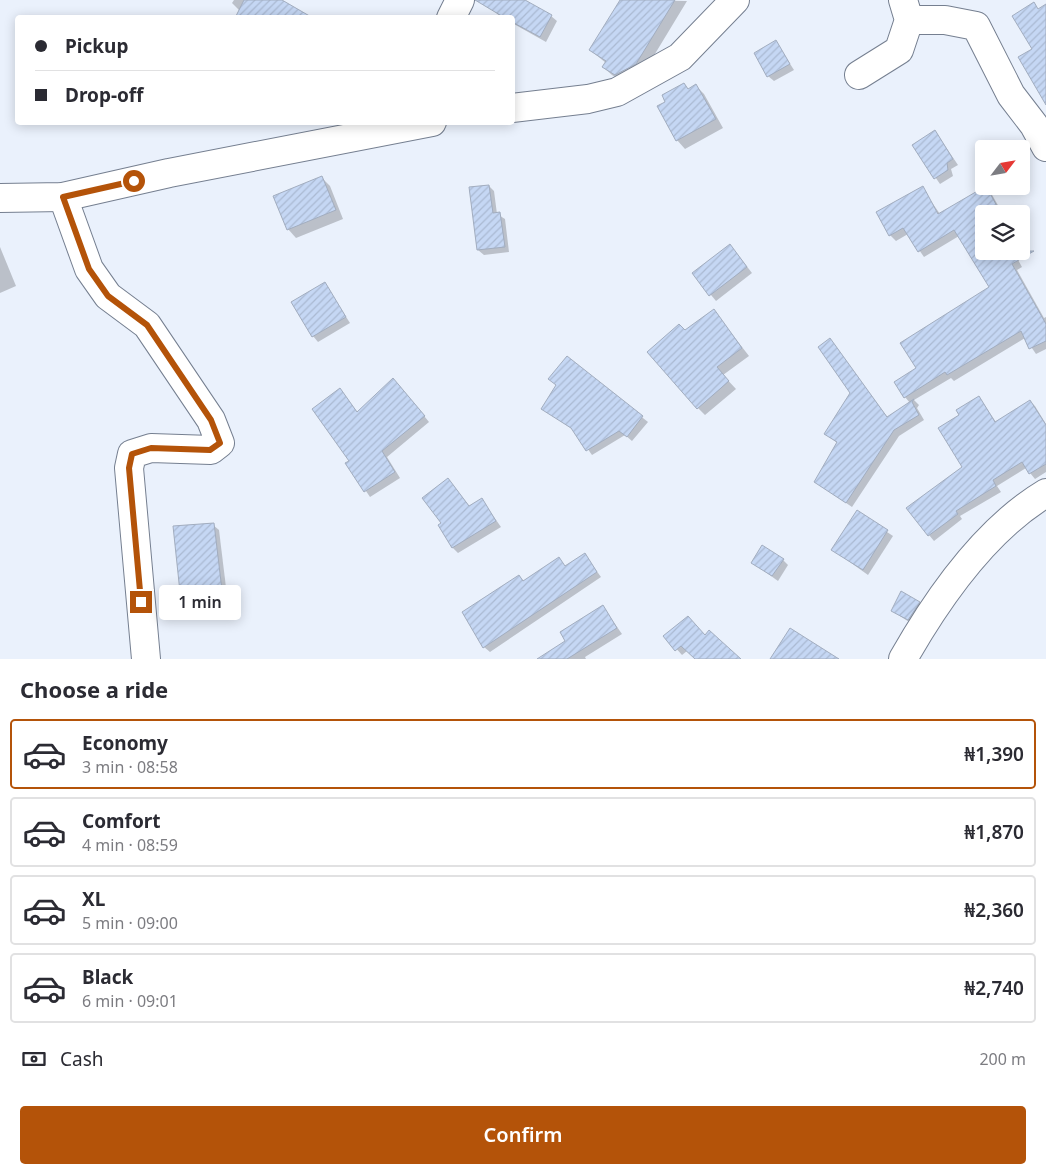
<!DOCTYPE html>
<html lang="en">
<head>
<meta charset="utf-8">
<style>
  body { margin:0; font-family:"Noto Sans",sans-serif; background:#f2f2f3; color:#2b2b33; height:100vh; display:flex; flex-direction:column; font-size:19px; white-space:nowrap }
  * { box-sizing:border-box; margin:0 }
  p { font-size:16px; color:#7c7c81 }
  .icon { flex:none; width:28px; height:28px; fill:none; stroke:currentColor; stroke-width:2; stroke-linecap:round; stroke-linejoin:round }
  .map { position:relative; height:659px; overflow:hidden }
  .drawer { display:flex; flex-direction:column; background:#fff; flex:1 }
  .drawer>* { flex:none }
  .banner { position:absolute; left:15px; top:15px; width:500px; height:110px; border-radius:5px; box-shadow:0 2px 12px #0003; display:grid; align-content:center; height:110px; padding:0 20px; background:#fff }
  .needle { width:32px; rotate:59deg }
  .buttons { position:absolute; left:975px; top:140px; display:grid; gap:10px }
  .buttons a { display:grid; place-items:center; width:55px; height:55px; border-radius:5px; background:#fff; box-shadow:0 2px 12px #0003; font-size:25px }
  .end { position:absolute; width:22px; height:22px; margin:-11px; border:6px solid #b45309; background:#fff; box-shadow:0 0 0 2px #fff }
  .from { border-radius:50% }
  .bubble { position:absolute; height:35px; border-radius:5px; background:#fff; box-shadow:0 2px 12px #0003; font-size:16px; font-weight:600; line-height:35px; text-align:center }
  .banner b { display:flex; align-items:center; gap:18px; height:48px; font-size:19px }
  .banner b+b { border-top:1px solid #e1e1e2 }
  .banner i { width:12px; height:12px; background:#2b2b33 }
  ul { padding:0; list-style:none }
  li { display:flex; align-items:center; gap:15px; height:70px; margin:0 10px 8px; padding:0 10px; border:2px solid #e1e1e2; border-radius:5px }
  li div { flex:1 }
  li b { display:block; font-size:19px }
  li em { font-style:normal; font-weight:600 }
  li.active { border-color:#b45309 }
  li>.icon { width:45px; height:45px; stroke-width:1.5 }
  h2 { padding:0 20px; font-size:22px; line-height:60px }
  .pay { display:flex; align-items:center; gap:12px; height:55px; padding:0 20px; font-size:19px }
  .pay p { margin-inline-start:auto }
  .action { display:flex; gap:10px; margin-top:auto; padding:10px 20px }
  .action a { flex:1; height:58px; border-radius:5px; background:#b45309; color:#fff; font-size:20px; font-weight:600; line-height:58px; text-align:center }
  .map>svg:first-child { display:block }
  .shadow { fill:#0003 }
  .building { fill:url(#building-hatch); stroke:#a2adbf }
  .lines { fill:none; stroke-linecap:round; stroke-linejoin:round }
  .minor-casing { stroke:#757f90; stroke-width:30 }
  .minor { stroke:#fff; stroke-width:28 }
  .route { stroke:#b45309; stroke-width:6 }
</style>
</head>
<body>
<div class="map">
<svg width="1046" height="659" viewBox="0 0 1046 659">
  <defs>
    <pattern id="building-hatch" width="6" height="6" patternUnits="userSpaceOnUse" patternTransform="scale(1.25)"><rect width="6" height="6" fill="#c5d7f4"/><path d="M-1 1l2-2M0 6l6-6M5 7l2-2" fill="none" stroke="#aab9d2"/></pattern>
  </defs>
  <rect width="100%" height="100%" fill="#eaf1fc"/>
  <!-- shadow -->
  <g class="shadow">
    <path d="M234,0H280L240,11L232,3Z"/>
    <path d="M500,0H522L551,16L557,21L546,42L512,23V18L499,16L494,10Z"/>
    <path d="M621,0L687,1L644,72L624,83L612,75L603,67L606,63L590,50Z"/>
    <path d="M776,42L794,70L774,81L768,76Z"/>
    <path d="M684,84L689,90L696,86L704,94L723,128L685,149L677,140L658,107L667,102Z"/>
    <path d="M935,131L958,165L951,169L953,176L940,184L913,145Z"/>
    <path d="M322,178L330,186L343,219L296,238L288,229Z"/>
    <path d="M489,186L494,191L497,214L505,219L509,252L484,255L478,250L470,188Z"/>
    <path d="M922,188L940,214L985,188L991,193L1003,214H984V251H1013L1022,267L1017,270L1044,318L1046,317V349L1036,354L1025,338L954,381L951,378L914,400L919,405L917,408L924,420L899,436L852,507L815,482L837,443L826,434L852,392L830,340L888,418L910,403L905,397L918,369L990,287L959,236L924,257L908,234L896,241L890,235Z"/>
    <path d="M0,247L16,286L0,293Z"/>
    <path d="M735,251L752,273L716,301L693,273Z"/>
    <path d="M325,284L350,323L318,342L313,336Z"/>
    <path d="M714,311L749,356L723,375L736,389L705,415L698,408L685,332Z"/>
    <path d="M567,358L648,422L632,441L625,435L592,455L575,431L543,409L557,386Z"/>
    <path d="M399,385L429,422L387,457L400,478L370,497L347,463L351,461L340,390L358,413Z"/>
    <path d="M979,397L996,422L1030,401L1035,406L1046,424V472L1035,479L1026,468L997,486L1001,492L960,516L962,519L934,541L929,535L964,467L961,416Z"/>
    <path d="M453,485L470,507L482,500L501,527L458,553L452,547L443,524Z"/>
    <path d="M857,512L893,536L868,575L833,550Z"/>
    <path d="M213,525L219,530L229,612L189,616L183,610Z"/>
    <path d="M585,555L601,577L490,652L484,647L519,576L525,582L566,567Z"/>
    <path d="M783,560L788,565L778,581L753,563Z"/>
    <path d="M919,603L925,608L914,625L892,611Z"/>
    <path d="M603,607L622,634L585,657L586,659H539L567,642Z"/>
    <path d="M665,636H705L739,659H696L687,651L682,655Z"/>
  </g>
  <!-- building -->
  <g class="building">
    <path d="M244,0H282L313,18H235Z"/>
    <path d="M475,0H525L552,15L540,37L512,22V18H505Z"/>
    <path d="M620,0H675L636,64L615,75L602,67L606,61L589,50Z"/>
    <path d="M1034,2L1038,9L1046,4V105L1018,57L1032,49L1012,16Z"/>
    <path d="M776,40L790,64L767,77L754,53Z"/>
    <path d="M684,83L688,89L696,84L716,119L676,141L657,106L665,102L662,95Z"/>
    <path d="M935,130L953,159L947,163L948,170L934,179L912,145Z"/>
    <path d="M322,176L336,210L287,230L273,196Z"/>
    <path d="M489,185L493,213L500,212L505,247L477,250L469,187Z"/>
    <path d="M923,186L938,214L986,186L998,208L984,214V251H1034L1012,264L1046,324V341L1029,349L1021,331L947,375L945,372L904,398L894,382L916,368L900,343L989,287L954,230L918,252L903,228L889,236L876,212Z"/>
    <path d="M730,244L747,267L709,296L692,273Z"/>
    <path d="M325,282L346,317L312,337L291,302Z"/>
    <path d="M714,309L742,348L717,367L729,381L697,409L647,352L679,324L685,330Z"/>
    <path d="M830,338L887,417L914,399L912,402L919,415L894,430L846,503L814,482L837,442L824,434L850,393L818,347Z"/>
    <path d="M567,356L643,416L627,437L619,431L586,451L571,428L541,409L556,385L548,379Z"/>
    <path d="M393,378L425,416L382,451L395,472L364,492L345,463L349,461L312,409L340,388L357,412Z"/>
    <path d="M979,396L995,422L1030,400L1046,425V464L1029,474L1022,462L993,480L996,486L956,511L958,514L928,536L906,508L962,467L938,428L959,415L956,410Z"/>
    <path d="M448,478L469,506L482,498L496,521L452,548L438,525L441,523L422,498Z"/>
    <path d="M857,510L888,530L863,570L831,550Z"/>
    <path d="M214,523L224,607L182,611L173,526Z"/>
    <path d="M762,545L784,559L772,576L751,563Z"/>
    <path d="M585,553L597,572L483,648L462,612L519,575L523,581L559,557L565,566Z"/>
    <path d="M901,591L920,602L908,620L891,611Z"/>
    <path d="M603,605L617,628L567,659H537L565,641L560,632Z"/>
    <path d="M688,616L705,635L709,630L741,659H695L681,646L675,651L663,636Z"/>
    <path d="M790,628L839,659H770Z"/>
  </g>
  <g class="lines">
    <defs>
      <g id="minor">
        <path d="M451,18L460,0"/>
        <path d="M909,20H945L976,26L1011,95L1034,125L1046,147"/>
        <path d="M859,75L899,50L909,20L903,0"/>
        <path d="M512,108L588,99L617,92L680,57L735,0"/>
        <path d="M63,197L89,269L108,296L147,325L211,420L220,443L211,450L151,448L132,454L129,468L146,659"/>
        <path d="M0,198L63,197L169,173L432,122"/>
        <path d="M903,659C937,599 986,529 1046,493"/>
      </g>
    </defs>
    <!-- minor casing -->
    <use href="#minor" class="minor-casing"/>
    <!-- minor -->
    <use href="#minor" class="minor"/>
  </g>
  <g class="lines">
    <!-- route -->
    <path class="route" d="M134,181L63,197L89,269L108,296L147,325L211,420L220,443L210,450L151,448L132,454L129,468L141,602"/>
  </g>
</svg>
<div class="buttons">
<a><svg class="needle" viewBox="-14 -14 28 28"><path d="M0-13l5 13h-10z" fill="#e53935"/><path d="M0 13l5-13h-10z" fill="#7c7c81"/></svg></a>
<a><svg class="icon" aria-label="layers" viewBox="0 0 24 24"><path d="M12 4l9 5-9 5-9-5zM3 14l9 5 9-5"/></svg></a>
</div>
<i class="end from" style="left:134px;top:181px"></i>
<i class="end" style="left:141px;top:602px"></i>
<div class="bubble" style="left:159px;top:585px;width:82px">1 min</div>
<div class="banner">
<b><i class="from"></i>Pickup</b>
<b><i></i>Drop-off</b>
</div>
</div>
<section class="drawer">
<h2>Choose a ride</h2>
<ul>
<li class="active"><svg class="icon" aria-label="car" viewBox="0 0 24 24"><path d="M5 17H2v-5l4-1 3-4h7l3 4 3 1v5h-3M9 17h6M6 11h13"/><circle cx="7" cy="17" r="2"/><circle cx="17" cy="17" r="2"/></svg><div><b>Economy</b><p>3 min · 08:58</p></div><em>₦1,390</em></li>
<li><svg class="icon" aria-label="car" viewBox="0 0 24 24"><path d="M5 17H2v-5l4-1 3-4h7l3 4 3 1v5h-3M9 17h6M6 11h13"/><circle cx="7" cy="17" r="2"/><circle cx="17" cy="17" r="2"/></svg><div><b>Comfort</b><p>4 min · 08:59</p></div><em>₦1,870</em></li>
<li><svg class="icon" aria-label="car" viewBox="0 0 24 24"><path d="M5 17H2v-5l4-1 3-4h7l3 4 3 1v5h-3M9 17h6M6 11h13"/><circle cx="7" cy="17" r="2"/><circle cx="17" cy="17" r="2"/></svg><div><b>XL</b><p>5 min · 09:00</p></div><em>₦2,360</em></li>
<li><svg class="icon" aria-label="car" viewBox="0 0 24 24"><path d="M5 17H2v-5l4-1 3-4h7l3 4 3 1v5h-3M9 17h6M6 11h13"/><circle cx="7" cy="17" r="2"/><circle cx="17" cy="17" r="2"/></svg><div><b>Black</b><p>6 min · 09:01</p></div><em>₦2,740</em></li>
</ul>
<div class="pay"><svg class="icon" aria-label="cash" viewBox="0 0 24 24"><path d="M3 7h18v10H3z"/><circle cx="12" cy="12" r="2"/></svg>Cash<p>200 m</p></div>
<div class="action"><a>Confirm</a></div>
</section>
</body>
</html>
